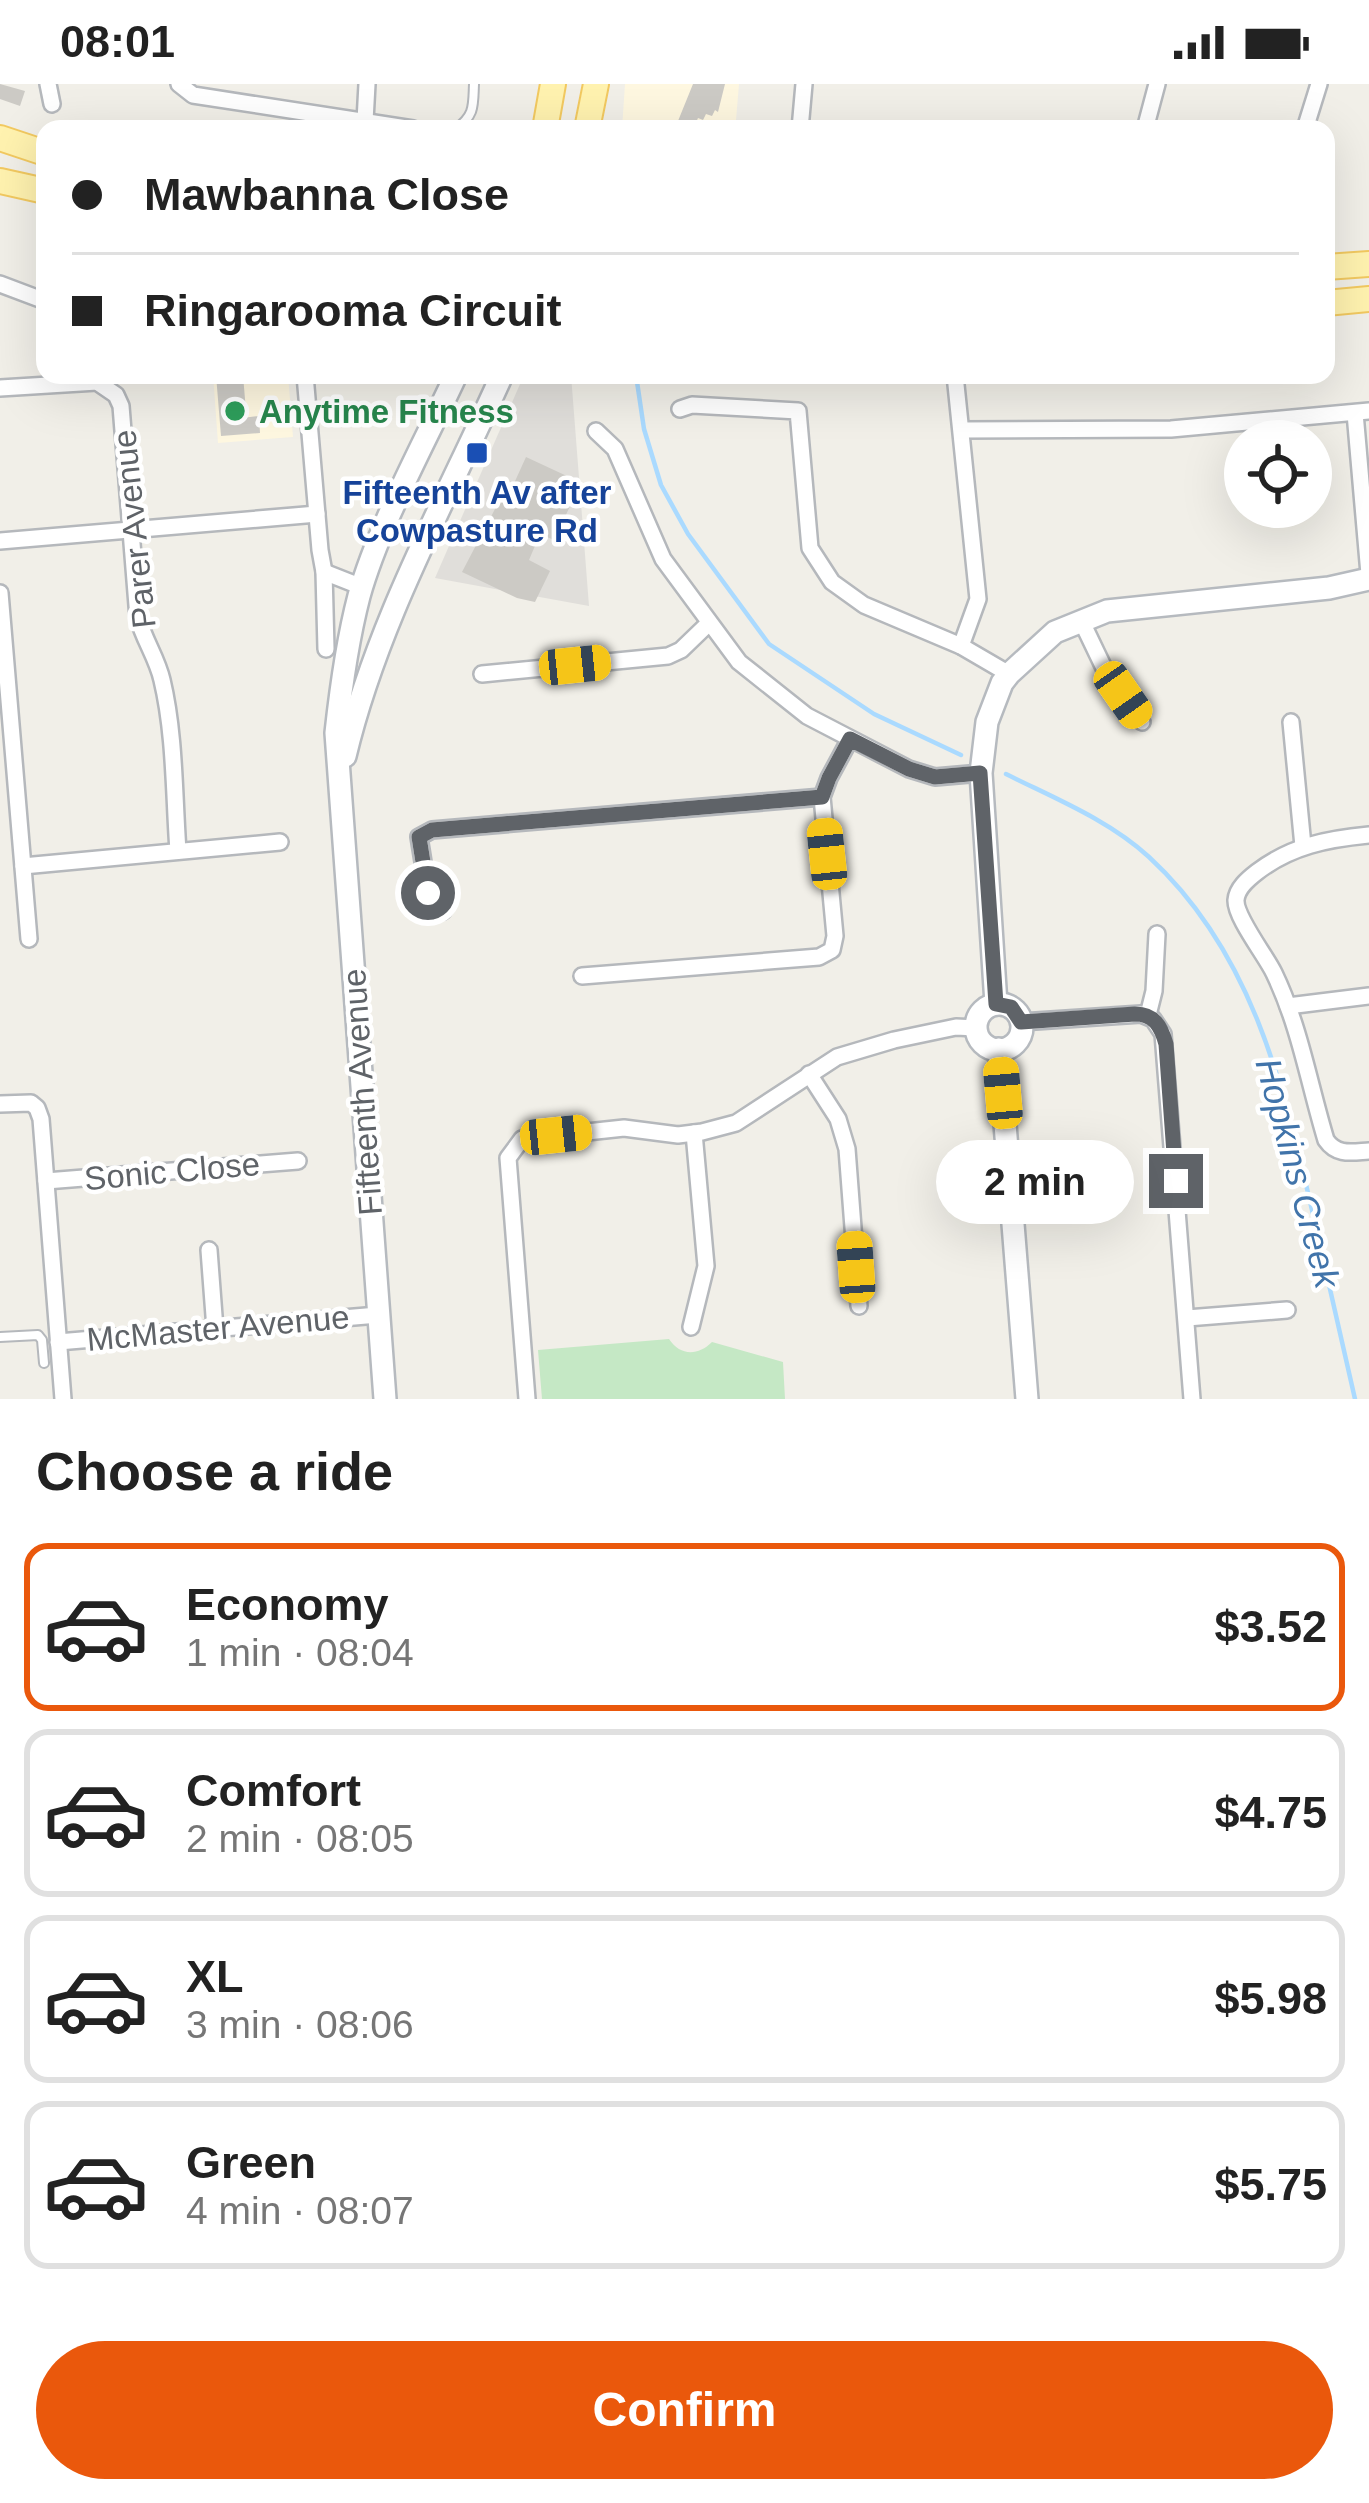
<!DOCTYPE html>
<html lang="en">
<head>
<meta charset="utf-8">
<style>
  body { margin:0; font-family:Helvetica,sans-serif; background:#f6f6f6; color:#222; height:100vh; display:flex; flex-direction:column; font-size:45px; white-space:nowrap }
  * { box-sizing:border-box; margin:0 }
  p { font-size:39px; color:#767676 }
  .icon { flex:none; width:66px; height:66px; fill:none; stroke:currentColor; stroke-width:2; stroke-linecap:round; stroke-linejoin:round }
  .map { position:relative; height:1315px; overflow:hidden }
  .sheet { display:flex; flex-direction:column; background:#fff; flex:1 }
  .sheet>* { flex:none }
  .top-card { position:absolute; left:36px; top:36px; width:1299px; height:264px; border-radius:24px; box-shadow:0 12px 48px #0002; display:grid; align-content:center; height:264px; padding:0 36px; background:#fff }
  .controls { position:absolute; left:1224px; top:336px; display:grid; gap:24px }
  .controls a { display:grid; place-items:center; width:108px; height:108px; border-radius:50%; background:#fff; box-shadow:0 12px 48px #0002; font-size:60px }
  .end { position:absolute; width:54px; height:54px; margin:-27px; border:15px solid #5f6368; background:#fff; box-shadow:0 0 0 6px #fff }
  .from { border-radius:50% }
  .bubble { position:absolute; height:84px; border-radius:42px; background:#fff; box-shadow:0 12px 48px #0002; font-size:39px; font-weight:600; line-height:84px; text-align:center }
  .car { position:absolute; width:36px; height:72px; margin:-36px -18px; border-radius:15px; box-shadow:0 0 9px 3px #0007; background:linear-gradient(#f5c518 24%,#345 0 40%,#f5c518 0 76%,#345 0 86%,#f5c518 0) }
  .top-card b { display:flex; align-items:center; gap:42px; height:114px; font-size:45px }
  .top-card b+b { border-top:3px solid #e0e0e0 }
  .top-card i { width:30px; height:30px; background:#222 }
  ul { padding:0; list-style:none }
  li { display:flex; align-items:center; gap:36px; height:168px; margin:0 24px 18px; padding:0 12px; border:6px solid #e0e0e0; border-radius:24px }
  li div { flex:1 }
  li b { display:block; font-size:45px }
  li em { font-style:normal; font-weight:600 }
  li.active { border-color:#ea580c }
  li>.icon { width:108px; height:108px; stroke-width:1.5 }
  h2 { padding:0 36px; font-size:54px; line-height:144px }
  .button { display:flex; gap:24px; margin-top:auto; padding:24px 36px }
  .button a { flex:1; height:138px; border-radius:72px; background:#ea580c; color:#fff; font-size:48px; font-weight:600; line-height:138px; text-align:center }
  .status { display:flex; justify-content:space-between; align-items:center; height:84px; padding:0 60px; background:#fff; direction:ltr }
  .status svg { height:33px; fill:currentColor }
  .map>svg:first-child { display:block }
  .commercial { fill:#fef7e0 }
  .industrial { fill:#e0deda }
  .green { fill:#c5e8c5 }
  .lines { fill:none; stroke-linecap:round; stroke-linejoin:round }
  .stream { stroke:#aadaff; stroke-width:4.5 }
  .building { fill:#cccac5 }
  .lane-casing { stroke:#b5b8bc; stroke-width:12 }
  .street-casing { stroke:#b5b8bc; stroke-width:20 }
  .secondary-casing { stroke:#b6babf; stroke-width:26 }
  .primary-casing { stroke:#f2c960; stroke-width:28 }
  .lane { stroke:#fff; stroke-width:8 }
  .street { stroke:#fff; stroke-width:15 }
  .secondary { stroke:#fff; stroke-width:21 }
  .primary { stroke:#fff2af; stroke-width:24 }
  .route { stroke:#5f6368; stroke-width:15 }
  .leisure-dot { fill:#2e9e5b; stroke:#fff; stroke-width:4.5 }
  .transit-dot { fill:#1a4fb4; stroke:#fff; stroke-width:4.5 }
  .labels { text-anchor:middle; dominant-baseline:central; stroke-width:9; stroke-linejoin:round; paint-order:stroke }
  .leisure-label { font-size:33px; font-weight:bold; fill:#27864d; stroke:#fff; text-anchor:start }
  .transit-label { font-size:33px; font-weight:bold; fill:#164399; stroke:#fff }
  .street-label { font-size:33px; fill:#5f6368; stroke:#fff }
  .water-label { font-size:36px; font-style:italic; fill:#4174aa; stroke:#fff }
</style>
</head>
<body>
<div class="status"><b>08:01</b><svg viewBox="0 0 49 12"><path d="M0 12V9h3v3zM5 12V6h3v6zM10 12V3h3v9zM15 12V0h3v12zM26 1h20v11H26zM47 4h2v5h-2z"/></svg></div>
<div class="map">
<svg width="1369" height="1315" viewBox="0 0 1369 1315">
  <rect width="100%" height="100%" fill="#f1efe8"/>
  <!-- commercial -->
  <g class="commercial">
    <path d="M625,0H739L736,36L740,45H622Z"/>
    <path d="M213,291H288L293,353L218,359Z"/>
  </g>
  <!-- industrial -->
  <path class="industrial" d="M524,291H571L589,522L435,494Z"/>
  <!-- green -->
  <path class="green" d="M669,1255C680,1272 698,1272 712,1258L783,1278L785,1315H542L538,1266Z"/>
  <g class="lines">
    <!-- stream -->
    <g class="stream">
      <path d="M636,291L644,345L661,401L688,450L769,560L874,630L961,671"/>
      <path d="M1006,690C1054,714 1109,736 1149,773C1251,867 1282,997 1312,1126C1326,1189 1341,1252 1355,1315"/>
    </g>
  </g>
  <!-- building -->
  <g class="building">
    <path d="M0,0L25,7L20,22L0,15Z"/>
    <path d="M693,0H725L718,28L715,26L712,32L706,30L703,36L698,34L694,43L678,37Z"/>
    <path d="M216,291H243L246,327H241L242,334L259,332L260,349L221,352Z"/>
    <path d="M526,373L569,393L560,413L572,418L554,456L540,450L529,476L550,487L535,518L517,514L462,488L506,404L511,406Z"/>
  </g>
  <g class="lines">
    <defs>
      <g id="lane">
        <path d="M456,45C475,31 473,22 474,0"/>
        <path d="M728,45H733"/>
        <path d="M0,1253L38,1251L42,1256L44,1279"/>
      </g>
      <g id="street">
        <path d="M48,0L52,20"/>
        <path d="M179,0L193,11L413,45"/>
        <path d="M365,37L367,0"/>
        <path d="M800,45L804,0"/>
        <path d="M1145,45L1157,0"/>
        <path d="M1305,45L1319,0"/>
        <path d="M0,200L45,217"/>
        <path d="M305,291L320,466L324,488L326,565"/>
        <path d="M955,291L978,515L961,562"/>
        <path d="M0,304L97,298L116,311L121,322L138,534C144,556 157,574 162,596C175,650 174,712 178,767"/>
        <path d="M680,325L692,321L798,327L810,464L832,498L864,521L961,562L1009,590"/>
        <path d="M1355,329L1369,490"/>
        <path d="M962,346L1171,345L1369,327"/>
        <path d="M596,347L615,365L663,475L739,578L807,632L909,685L935,693L981,689"/>
        <path d="M0,457L317,430"/>
        <path d="M324,488L362,503"/>
        <path d="M0,509L29,855"/>
        <path d="M1081,536L1104,584L1142,638"/>
        <path d="M482,590L668,572L681,566L709,539"/>
        <path d="M1291,638L1303,762"/>
        <path d="M1369,751C1327,755 1291,762 1257,788C1248,795 1237,804 1236,816C1235,833 1266,872 1274,889C1300,943 1309,1000 1326,1056C1337,1072 1352,1068 1369,1067"/>
        <path d="M23,782L280,758"/>
        <path d="M443,827L428,809L419,753L432,746L822,713"/>
        <path d="M582,892L819,873L832,866L835,852L822,713L829,694L850,655"/>
        <path d="M1288,922L1369,912"/>
        <path d="M1148,931L1154,907L1157,850"/>
        <path d="M1021,938L1141,930L1153,935L1163,950L1192,1315"/>
        <path d="M809,990L838,1035L847,1065L859,1222"/>
        <path d="M0,1020L31,1019L37,1024L41,1035L63,1315"/>
        <path d="M46,1097L298,1077"/>
        <path d="M209,1166L215,1245"/>
        <path d="M1187,1234L1287,1226"/>
        <path d="M691,1243L706,1182L694,1049"/>
        <path d="M58,1258L378,1231"/>
        <path d="M527,1315L508,1074L522,1055L624,1044L678,1051L702,1048L736,1039L837,973L894,956L956,943L976,944"/>
      </g>
      <g id="secondary">
        <path d="M345,672C377,538 446,416 502,291"/>
        <path d="M996,920L981,689L987,638L1002,599L1009,590L1055,548L1107,527L1329,504L1369,495"/>
        <circle cx="999" cy="943" r="23"/>
        <path d="M999,965L1027,1315"/>
        <path d="M385,1315L336,649C341,603 347,558 359,512C379,441 424,360 456,291"/>
      </g>
      <g id="primary">
        <path d="M545,45L553,0"/>
        <path d="M587,45L596,0"/>
        <path d="M0,54L45,69"/>
        <path d="M0,97L45,107"/>
        <path d="M1326,183L1369,180"/>
        <path d="M1326,219L1369,215"/>
      </g>
    </defs>
    <!-- lane casing -->
    <use href="#lane" class="lane-casing"/>
    <!-- street casing -->
    <use href="#street" class="street-casing"/>
    <!-- secondary casing -->
    <use href="#secondary" class="secondary-casing"/>
    <!-- primary casing -->
    <use href="#primary" class="primary-casing"/>
    <!-- lane -->
    <use href="#lane" class="lane"/>
    <!-- street -->
    <use href="#street" class="street"/>
    <!-- secondary -->
    <use href="#secondary" class="secondary"/>
    <!-- primary -->
    <use href="#primary" class="primary"/>
  </g>
  <g class="lines">
    <!-- route -->
    <path class="route" d="M428,809L419,753L432,746L822,713L829,694L850,655L909,685L935,693L980,689L996,920L1011,923L1021,938L1135,930C1154,930 1161,942 1166,960L1176,1097"/>
  </g>
  <!-- markers -->
  <circle class="leisure-dot" cx="235" cy="327" r="12"/>
  <rect class="transit-dot" x="465" y="357" width="24" height="24" rx="6"/>
  <g class="labels">
    <!-- leisure labels -->
    <g class="leisure-label">
      <text x="259" y="327">Anytime Fitness</text>
    </g>
    <!-- transit labels -->
    <g class="transit-label">
      <text x="477" y="408">Fifteenth Av after<tspan x="477" dy="38">Cowpasture Rd</tspan></text>
    </g>
    <!-- street labels -->
    <g class="street-label">
      <text transform="translate(134 445) rotate(-96)">Parer Avenue</text>
      <text transform="translate(362 1008) rotate(-94)">Fifteenth Avenue</text>
      <text transform="translate(172 1087) rotate(-5)">Sonic Close</text>
      <text transform="translate(218 1244) rotate(-5)">McMaster Avenue</text>
    </g>
    <!-- water labels -->
    <g class="water-label">
      <text transform="translate(1298 1089) rotate(75)">Hopkins Creek</text>
    </g>
  </g>
</svg>
<div class="controls">
<a><svg class="icon" aria-label="locate" viewBox="0 0 24 24"><circle cx="12" cy="12" r="6"/><path d="M12 2v4M12 18v4M2 12h4M18 12h4"/></svg></a>
</div>
<i class="end from" style="left:428px;top:809px"></i>
<i class="end" style="left:1176px;top:1097px"></i>
<div class="bubble" style="left:936px;top:1056px;width:198px">2 min</div>
<i class="car" style="left:575px;top:581px;rotate:84deg"></i>
<i class="car" style="left:1123px;top:611px;rotate:145deg"></i>
<i class="car" style="left:827px;top:770px;rotate:354deg"></i>
<i class="car" style="left:1003px;top:1009px;rotate:355deg"></i>
<i class="car" style="left:556px;top:1051px;rotate:84deg"></i>
<i class="car" style="left:856px;top:1183px;rotate:356deg"></i>
<div class="top-card">
<b><i class="from"></i>Mawbanna Close</b>
<b><i></i>Ringarooma Circuit</b>
</div>
</div>
<section class="sheet">
<h2>Choose a ride</h2>
<ul>
<li class="active"><svg class="icon" aria-label="car" viewBox="0 0 24 24"><path d="M5 17H2v-5l4-1 3-4h7l3 4 3 1v5h-3M9 17h6M6 11h13"/><circle cx="7" cy="17" r="2"/><circle cx="17" cy="17" r="2"/></svg><div><b>Economy</b><p>1 min · 08:04</p></div><em>$3.52</em></li>
<li><svg class="icon" aria-label="car" viewBox="0 0 24 24"><path d="M5 17H2v-5l4-1 3-4h7l3 4 3 1v5h-3M9 17h6M6 11h13"/><circle cx="7" cy="17" r="2"/><circle cx="17" cy="17" r="2"/></svg><div><b>Comfort</b><p>2 min · 08:05</p></div><em>$4.75</em></li>
<li><svg class="icon" aria-label="car" viewBox="0 0 24 24"><path d="M5 17H2v-5l4-1 3-4h7l3 4 3 1v5h-3M9 17h6M6 11h13"/><circle cx="7" cy="17" r="2"/><circle cx="17" cy="17" r="2"/></svg><div><b>XL</b><p>3 min · 08:06</p></div><em>$5.98</em></li>
<li><svg class="icon" aria-label="car" viewBox="0 0 24 24"><path d="M5 17H2v-5l4-1 3-4h7l3 4 3 1v5h-3M9 17h6M6 11h13"/><circle cx="7" cy="17" r="2"/><circle cx="17" cy="17" r="2"/></svg><div><b>Green</b><p>4 min · 08:07</p></div><em>$5.75</em></li>
</ul>
<div class="button"><a>Confirm</a></div>
</section>
</body>
</html>
